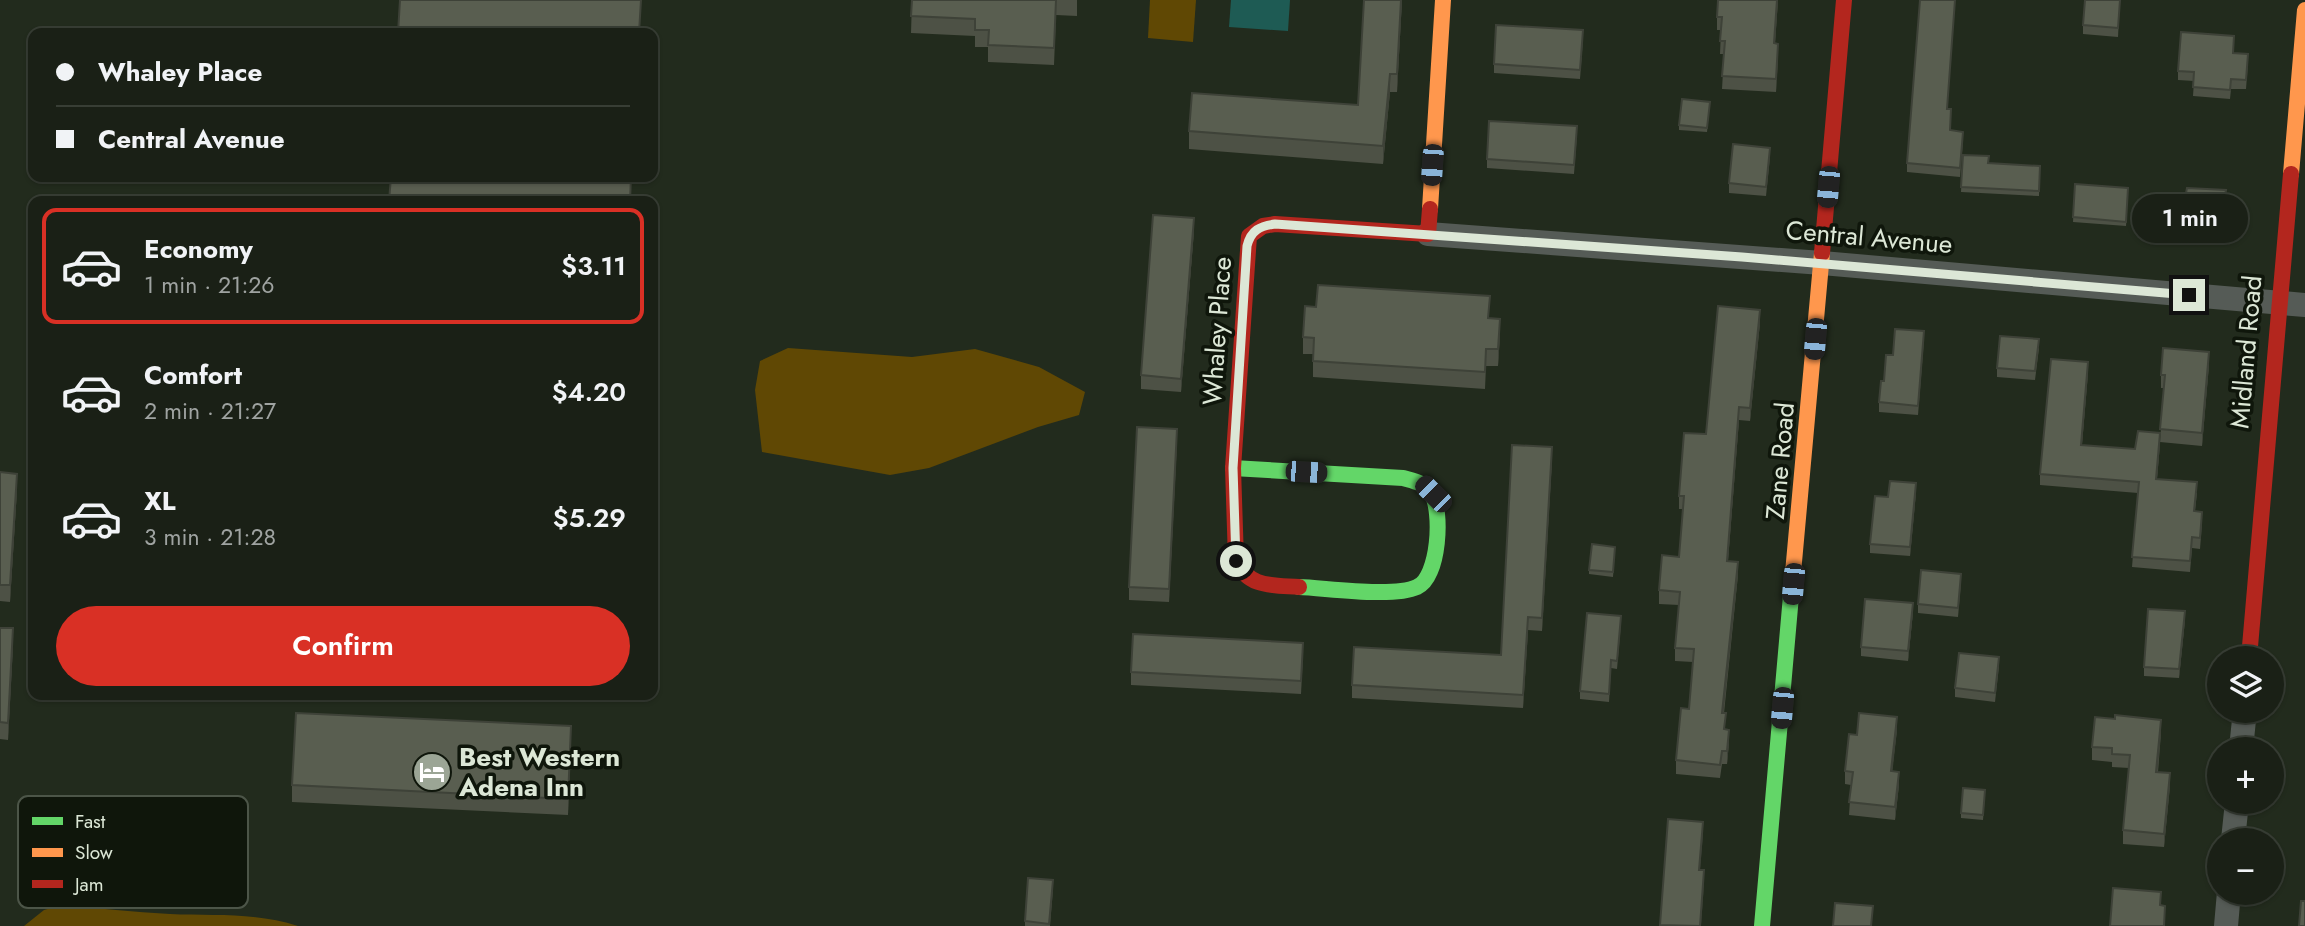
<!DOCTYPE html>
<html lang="en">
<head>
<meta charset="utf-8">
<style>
  body { margin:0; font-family:Jost,sans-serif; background:#272d23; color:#f1f3f6; height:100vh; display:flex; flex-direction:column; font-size:26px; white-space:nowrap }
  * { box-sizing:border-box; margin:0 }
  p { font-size:23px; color:#9fa3a1 }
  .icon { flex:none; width:38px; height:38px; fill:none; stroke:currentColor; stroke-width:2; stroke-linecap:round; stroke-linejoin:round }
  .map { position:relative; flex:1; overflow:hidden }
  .panel { position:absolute; left:28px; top:196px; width:630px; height:504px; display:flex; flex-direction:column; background:#1a2016; border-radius:14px; box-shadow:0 2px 5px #0004,0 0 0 2px #383e35 }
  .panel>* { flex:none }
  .banner { position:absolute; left:28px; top:28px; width:630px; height:154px; border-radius:14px; box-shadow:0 2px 5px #0004,0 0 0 2px #383e35; display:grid; align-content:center; height:154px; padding:0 28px; background:#1a2016 }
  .controls { position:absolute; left:2207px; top:646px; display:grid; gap:14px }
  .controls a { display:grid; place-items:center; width:77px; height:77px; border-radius:50%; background:#1a2016; box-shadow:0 2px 5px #0004,0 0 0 2px #383e35; font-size:35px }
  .end { position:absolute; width:32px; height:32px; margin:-16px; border:9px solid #dce7d6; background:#111; box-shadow:0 0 0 4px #111 }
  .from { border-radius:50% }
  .bubble { position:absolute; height:49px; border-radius:24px; background:#1a2016; box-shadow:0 2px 5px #0004,0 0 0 2px #383e35; font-size:23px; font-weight:600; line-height:49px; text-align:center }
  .car { position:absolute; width:21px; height:42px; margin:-21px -10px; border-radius:9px; box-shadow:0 0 5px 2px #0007; background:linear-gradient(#222 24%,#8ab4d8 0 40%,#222 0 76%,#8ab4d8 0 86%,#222 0) }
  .banner b { display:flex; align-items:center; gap:24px; height:66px; font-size:26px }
  .banner b+b { border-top:2px solid #383e35 }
  .banner i { width:18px; height:18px; background:#f1f3f6 }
  ul { padding:12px 0 0; list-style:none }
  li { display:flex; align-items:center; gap:21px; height:116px; margin:0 14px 10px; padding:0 14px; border:4px solid transparent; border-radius:14px }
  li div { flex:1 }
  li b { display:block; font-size:26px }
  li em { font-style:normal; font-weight:600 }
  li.current { border-color:#d93025 }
  li>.icon { width:63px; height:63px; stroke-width:1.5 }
  .primary-button { display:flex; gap:14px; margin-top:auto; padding:14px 28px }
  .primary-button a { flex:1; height:80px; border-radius:42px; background:#d93025; color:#fff; font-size:28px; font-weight:600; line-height:80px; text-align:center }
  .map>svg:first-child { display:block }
  .green { fill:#604804 }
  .water { fill:#1e5b54 }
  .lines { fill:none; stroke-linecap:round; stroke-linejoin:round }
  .street { stroke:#555b56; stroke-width:24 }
  .fast { stroke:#63d668; stroke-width:16 }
  .slow { stroke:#ff974d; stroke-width:16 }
  .jam { stroke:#b3261e; stroke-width:16 }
  .wall { fill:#4d5145 }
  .shaded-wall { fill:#3e4238 }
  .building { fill:#595e50; stroke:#3e4238; stroke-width:2 }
  .route { stroke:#dce7d6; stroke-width:9 }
  .labels { text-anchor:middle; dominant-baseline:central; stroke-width:7; stroke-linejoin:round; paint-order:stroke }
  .street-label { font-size:26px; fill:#dce7d6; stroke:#0f160b }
  .poi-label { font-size:26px; font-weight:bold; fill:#dce7d6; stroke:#0f160b; text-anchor:start }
  .key { fill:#0f160b; stroke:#4c5548; stroke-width:2 }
  .key-label { font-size:19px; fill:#dce7d6 }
</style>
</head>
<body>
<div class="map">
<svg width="2305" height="926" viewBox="0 0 2305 926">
  <rect width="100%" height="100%" fill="#222b1d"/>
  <!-- green -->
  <g class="green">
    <path d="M1150,0H1196L1193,42L1148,38Z"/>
    <path d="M788,348L912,357L975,349L1039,367L1085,392L1079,415L1038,427L929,468L890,475L762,452L755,390L760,361Z"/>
    <path d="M62,905C98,908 134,912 170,914C213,916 256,912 298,926H24L44,910Z"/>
  </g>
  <!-- water -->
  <path class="water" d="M1231,0H1290L1288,31L1229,27Z"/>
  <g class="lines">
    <!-- street -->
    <g class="street">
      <path d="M1428,234L1822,263L2305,305"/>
      <path d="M2241,749L2245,710"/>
      <path d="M2233,840L2237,802"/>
      <path d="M2226,926L2229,892"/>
    </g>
    <!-- fast -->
    <g class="fast">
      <path d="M1233,468L1403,478C1413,481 1425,483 1431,492C1443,511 1439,578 1417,587C1393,598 1327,588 1299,587"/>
      <path d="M1762,926L1793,573"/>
    </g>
    <!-- slow -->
    <g class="slow">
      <path d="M2291,174L2305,10"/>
      <path d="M1430,209L1443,0"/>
      <path d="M1793,573L1822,253"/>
    </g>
    <!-- jam -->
    <g class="jam">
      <path d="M1822,253L1844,0"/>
      <path d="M1299,587C1272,585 1248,588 1236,560L1233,468L1249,236L1263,226L1275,224L1428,234L1430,209"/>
      <path d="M2249,658L2291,174"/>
    </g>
  </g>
  <!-- wall -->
  <g class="wall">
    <path d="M912,0H1077V16L1056,15L1054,65L988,62V47H975V36L911,33Z"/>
    <path d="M1402,0L1397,92H1390L1383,164L1189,149V131L1358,105Z"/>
    <path d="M1778,0L1775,44L1778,57L1776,92L1722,89L1724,54H1720L1721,30H1717V17Z"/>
    <path d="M2120,0L2118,37L2083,34V25Z"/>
    <path d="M1583,39L1580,79L1494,73V64Z"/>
    <path d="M2234,53L2248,63L2246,89H2231L2230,99L2193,96L2194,81L2178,80V71Z"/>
    <path d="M1710,102L1707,132L1679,130V125Z"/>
    <path d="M1948,109L1951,119L1950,130L1963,141L1960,177L1907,172V163Z"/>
    <path d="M1577,135L1574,174L1487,168V159Z"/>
    <path d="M1963,155L1989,163L2040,166L2039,196L1961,192Z"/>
    <path d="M1770,157L1766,196L1729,193V183Z"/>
    <path d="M2075,184L2128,188L2126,226L2073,222Z"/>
    <path d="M2226,196L2233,206L2232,233L2185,231V226L2178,225V216Z"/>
    <path d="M1194,231L1181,392L1141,389V375Z"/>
    <path d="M1490,318L1500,336L1498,366H1486L1485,389L1313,377V354H1303V337Z"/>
    <path d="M1760,323L1750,421L1739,420L1728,561L1738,575L1724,713L1725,729L1729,743L1727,764H1722L1720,778L1676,774V760L1689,709L1693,662L1675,661V648L1679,605L1659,604V590L1679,557L1683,509H1679V496Z"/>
    <path d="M1924,340L1918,415L1879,412V402L1893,355Z"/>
    <path d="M2039,348L2035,380L1997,377V368Z"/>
    <path d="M2209,365L2202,446L2160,442L2164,388H2161V375Z"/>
    <path d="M2088,373L2082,445L2135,449L2160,444L2157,479L2197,493L2195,511L2202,523L2200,549L2192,548L2190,572L2132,567L2138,493L2040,485V474Z"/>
    <path d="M1177,442L1169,602L1129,600V587Z"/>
    <path d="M1552,460L1542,631L1528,630L1523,708L1352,698V685L1501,655Z"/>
    <path d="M0,472L17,490L10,602L0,601Z"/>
    <path d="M1916,492L1910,556L1870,553V544L1888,497Z"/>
    <path d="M1615,551L1613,577L1589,574V570Z"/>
    <path d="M1961,583L1958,617L1918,613V604Z"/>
    <path d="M1913,612L1908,661L1861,656V647Z"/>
    <path d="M2185,620L2179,678L2144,676V667Z"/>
    <path d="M1621,624L1617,669L1611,668L1609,702L1580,699V691Z"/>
    <path d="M0,628L13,645L8,740L0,739Z"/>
    <path d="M1303,656L1301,694L1131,685V672Z"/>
    <path d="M1999,666L1995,702L1955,697V688Z"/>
    <path d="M1897,730L1892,771L1899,785L1895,820L1849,815L1851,785L1845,784V771L1857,735Z"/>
    <path d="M2161,733L2158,772L2170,786L2164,847L2123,844V830L2129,768L2112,767V762L2092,760V747Z"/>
    <path d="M571,742L568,815L292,802V785Z"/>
    <path d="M1985,795L1983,820L1961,818V813Z"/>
    <path d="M1053,889L1050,926H1025V921Z"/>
  </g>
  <!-- shaded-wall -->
  <g class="shaded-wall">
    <path d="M1401,0H1402L1397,92V74Z"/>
    <path d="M1777,0H1778L1774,57V43Z"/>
    <path d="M1778,44V57L1776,92V79Z"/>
    <path d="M1390,74V92L1383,164V146Z"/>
    <path d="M1194,218V231L1181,392V379Z"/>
    <path d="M1760,310V323L1750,421V408Z"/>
    <path d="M1500,319V336L1498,366V349Z"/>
    <path d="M2209,352V365L2202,446V433Z"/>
    <path d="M2088,362V373L2081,455V445Z"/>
    <path d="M1739,407V420L1727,574V561Z"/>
    <path d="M1177,429V442L1169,602V589Z"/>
    <path d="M2160,433V444L2156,490V479Z"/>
    <path d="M1552,447V460L1542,631V618Z"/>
    <path d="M17,474V490L10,602V585Z"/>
    <path d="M1916,483V492L1910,556V547Z"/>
    <path d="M1738,562V575L1722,726V713Z"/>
    <path d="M1913,603V612L1908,661V651Z"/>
    <path d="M2185,611V620L2179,678V669Z"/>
    <path d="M1528,617V630L1523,708V695Z"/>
    <path d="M13,628V645L8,740V723Z"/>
    <path d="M1897,717V730L1891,785V771Z"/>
    <path d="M2161,720V733L2156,785V772Z"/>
    <path d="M571,726V742L568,815V799Z"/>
    <path d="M1729,730V743L1727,764V751Z"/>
    <path d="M1899,772V785L1895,820V807Z"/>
    <path d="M2170,773V786L2164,847V834Z"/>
    <path d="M1703,822V835L1699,883V870Z"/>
    <path d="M1704,870V884L1701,926H1700Z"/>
  </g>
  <!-- building -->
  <g class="building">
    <path d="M400,0H641L639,33H398Z"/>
    <path d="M912,0H1056L1054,48L988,45L989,30H975V19L911,16Z"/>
    <path d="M1364,0H1401L1397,74H1390L1383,146L1189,131L1192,93L1358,105Z"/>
    <path d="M1718,0H1777L1774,43L1778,44L1776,79L1722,76L1725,41H1720L1722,17H1717Z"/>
    <path d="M1920,0H1955L1947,109H1951L1950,130L1963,132L1960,168L1907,163Z"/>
    <path d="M2085,0H2120L2118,28L2083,25Z"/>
    <path d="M1496,25L1583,30L1580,70L1494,64Z"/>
    <path d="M2181,32L2234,36L2233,53L2248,54L2246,80L2231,79L2230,90L2193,87L2194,72L2178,71Z"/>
    <path d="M1682,99L1710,102L1707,128L1679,125Z"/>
    <path d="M1489,121L1577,126L1574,165L1487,159Z"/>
    <path d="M1733,144L1770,148L1766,187L1729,183Z"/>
    <path d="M1963,155L1989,156L1988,163L2040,166L2039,191L1961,187Z"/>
    <path d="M391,177H631L630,201H389Z"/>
    <path d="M2075,184L2128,188L2126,222L2073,217Z"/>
    <path d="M2187,188L2226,190L2225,196L2233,197L2232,224L2185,221V217L2178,216L2180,193H2186Z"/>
    <path d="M1153,215L1194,218L1181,379L1141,375Z"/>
    <path d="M1318,285L1490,296L1488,318L1500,319L1498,349H1486L1485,372L1313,361L1314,338L1303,337L1305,306L1316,307Z"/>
    <path d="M1718,306L1760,310L1750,408L1739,407L1727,561L1738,562L1722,713H1726L1724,729L1729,730L1727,751H1722L1720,765L1676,760L1681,708L1689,709L1694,649L1675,648L1680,592L1659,590L1662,555L1679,557L1684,496H1679L1684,433L1706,434Z"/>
    <path d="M1895,329L1924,331L1918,406L1879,402L1881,381H1884L1886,355H1893Z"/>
    <path d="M2000,336L2039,339L2035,371L1997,368Z"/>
    <path d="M2163,348L2209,352L2202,433L2160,429L2165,375H2161Z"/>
    <path d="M2051,359L2088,362L2081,445L2135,449L2138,431L2160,433L2156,479L2197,482L2194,511L2202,512L2200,538L2192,537L2190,561L2132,557L2139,482L2040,474Z"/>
    <path d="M1137,427L1177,429L1169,589L1129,587Z"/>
    <path d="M1512,445L1552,447L1542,618L1528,617L1523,695L1352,685L1354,647L1501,655Z"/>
    <path d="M0,472L17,474L10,585H0Z"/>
    <path d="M1890,481L1916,483L1910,547L1870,544L1875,496L1888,497Z"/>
    <path d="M1592,544L1615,547L1613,572L1589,570Z"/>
    <path d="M1921,570L1961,574L1958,608L1918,604Z"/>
    <path d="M1865,599L1913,603L1908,651L1861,647Z"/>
    <path d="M2148,609L2185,611L2179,669L2144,667Z"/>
    <path d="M1587,613L1621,616L1617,661L1611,660L1609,694L1580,691Z"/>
    <path d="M0,628H13L8,723L0,722Z"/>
    <path d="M1133,634L1303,643L1301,681L1131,672Z"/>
    <path d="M1959,653L1999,657L1995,693L1955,688Z"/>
    <path d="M296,713L571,726L568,799L292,785Z"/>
    <path d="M1859,713L1897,717L1891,771L1899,772L1895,807L1849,802L1853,772L1845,771L1849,734L1857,735Z"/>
    <path d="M2115,715L2161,720L2156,772L2170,773L2164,834L2123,830L2130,755L2112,754V748L2092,747L2095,717L2115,719Z"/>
    <path d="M1963,788L1985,790L1983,815L1961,813Z"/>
    <path d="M1668,819L1703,822L1699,870H1704L1700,926L1660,925Z"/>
    <path d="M1028,878L1053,880L1049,924L1025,921Z"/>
    <path d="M2113,888L2161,892L2160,905L2165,906L2164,926H2110Z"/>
    <path d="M2301,901H2305V926H2299Z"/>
    <path d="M1835,903L1873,906L1871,926H1833Z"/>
  </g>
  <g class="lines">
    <!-- route -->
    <path class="route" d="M1236,561L1233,468L1247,246C1251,230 1260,226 1275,224L1742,257L2189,295"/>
  </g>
  <!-- icons -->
  <defs>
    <symbol id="hotel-disc" viewBox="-11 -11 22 22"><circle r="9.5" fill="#9ba595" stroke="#0f160b"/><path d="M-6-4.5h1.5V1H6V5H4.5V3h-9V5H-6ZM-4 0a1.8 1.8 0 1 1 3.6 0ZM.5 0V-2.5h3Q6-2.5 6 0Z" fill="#fff"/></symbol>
  </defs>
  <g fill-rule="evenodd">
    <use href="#hotel-disc" x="410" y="750" width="44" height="44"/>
  </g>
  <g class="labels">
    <!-- street labels -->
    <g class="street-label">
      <text transform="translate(1869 237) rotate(5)">Central Avenue</text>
      <text transform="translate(1217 331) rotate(-86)">Whaley Place</text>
      <text transform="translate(2246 352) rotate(-85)">Midland Road</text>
      <text transform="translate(1780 461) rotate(-85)">Zane Road</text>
    </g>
    <!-- poi labels -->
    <g class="poi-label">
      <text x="459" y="757">Best Western<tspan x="459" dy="30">Adena Inn</tspan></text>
    </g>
  </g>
  <!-- legend -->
  <rect x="18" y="796" width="230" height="112" rx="10" class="key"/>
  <rect x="32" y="817" width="31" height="8" fill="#63d668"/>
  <rect x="32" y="848" width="31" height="9" fill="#ff974d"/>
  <rect x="32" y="880" width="31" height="8" fill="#b3261e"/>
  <g class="key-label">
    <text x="75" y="828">Fast</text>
    <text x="75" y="859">Slow</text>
    <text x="75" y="891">Jam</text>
  </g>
</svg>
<div class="controls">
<a><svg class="icon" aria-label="layers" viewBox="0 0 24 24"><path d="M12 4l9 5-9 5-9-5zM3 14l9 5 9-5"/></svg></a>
<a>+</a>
<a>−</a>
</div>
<i class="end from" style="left:1236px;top:561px"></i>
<i class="end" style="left:2189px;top:295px"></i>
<div class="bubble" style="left:2132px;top:194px;width:116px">1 min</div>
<i class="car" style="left:1432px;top:165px;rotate:184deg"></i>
<i class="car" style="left:1828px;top:187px;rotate:185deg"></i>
<i class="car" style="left:1815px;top:339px;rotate:185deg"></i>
<i class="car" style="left:1306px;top:472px;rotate:93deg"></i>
<i class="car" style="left:1433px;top:494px;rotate:315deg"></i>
<i class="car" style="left:1793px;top:584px;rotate:185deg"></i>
<i class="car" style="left:1782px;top:708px;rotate:185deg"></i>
<div class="banner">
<b><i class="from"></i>Whaley Place</b>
<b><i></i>Central Avenue</b>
</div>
<section class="panel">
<ul>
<li class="current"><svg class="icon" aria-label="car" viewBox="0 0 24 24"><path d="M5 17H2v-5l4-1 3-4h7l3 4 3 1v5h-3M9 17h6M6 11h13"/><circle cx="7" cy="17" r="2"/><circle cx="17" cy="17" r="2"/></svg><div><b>Economy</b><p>1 min · 21:26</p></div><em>$3.11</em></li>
<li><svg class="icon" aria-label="car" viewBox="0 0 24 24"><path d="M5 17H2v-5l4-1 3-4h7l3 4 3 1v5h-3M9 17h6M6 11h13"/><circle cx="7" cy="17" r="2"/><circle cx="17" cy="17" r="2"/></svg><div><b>Comfort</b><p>2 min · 21:27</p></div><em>$4.20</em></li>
<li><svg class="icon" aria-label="car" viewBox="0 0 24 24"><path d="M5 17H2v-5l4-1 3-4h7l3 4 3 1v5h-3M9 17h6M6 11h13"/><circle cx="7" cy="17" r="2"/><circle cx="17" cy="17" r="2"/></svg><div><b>XL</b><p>3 min · 21:28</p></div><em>$5.29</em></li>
</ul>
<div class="primary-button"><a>Confirm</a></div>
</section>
</div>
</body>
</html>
